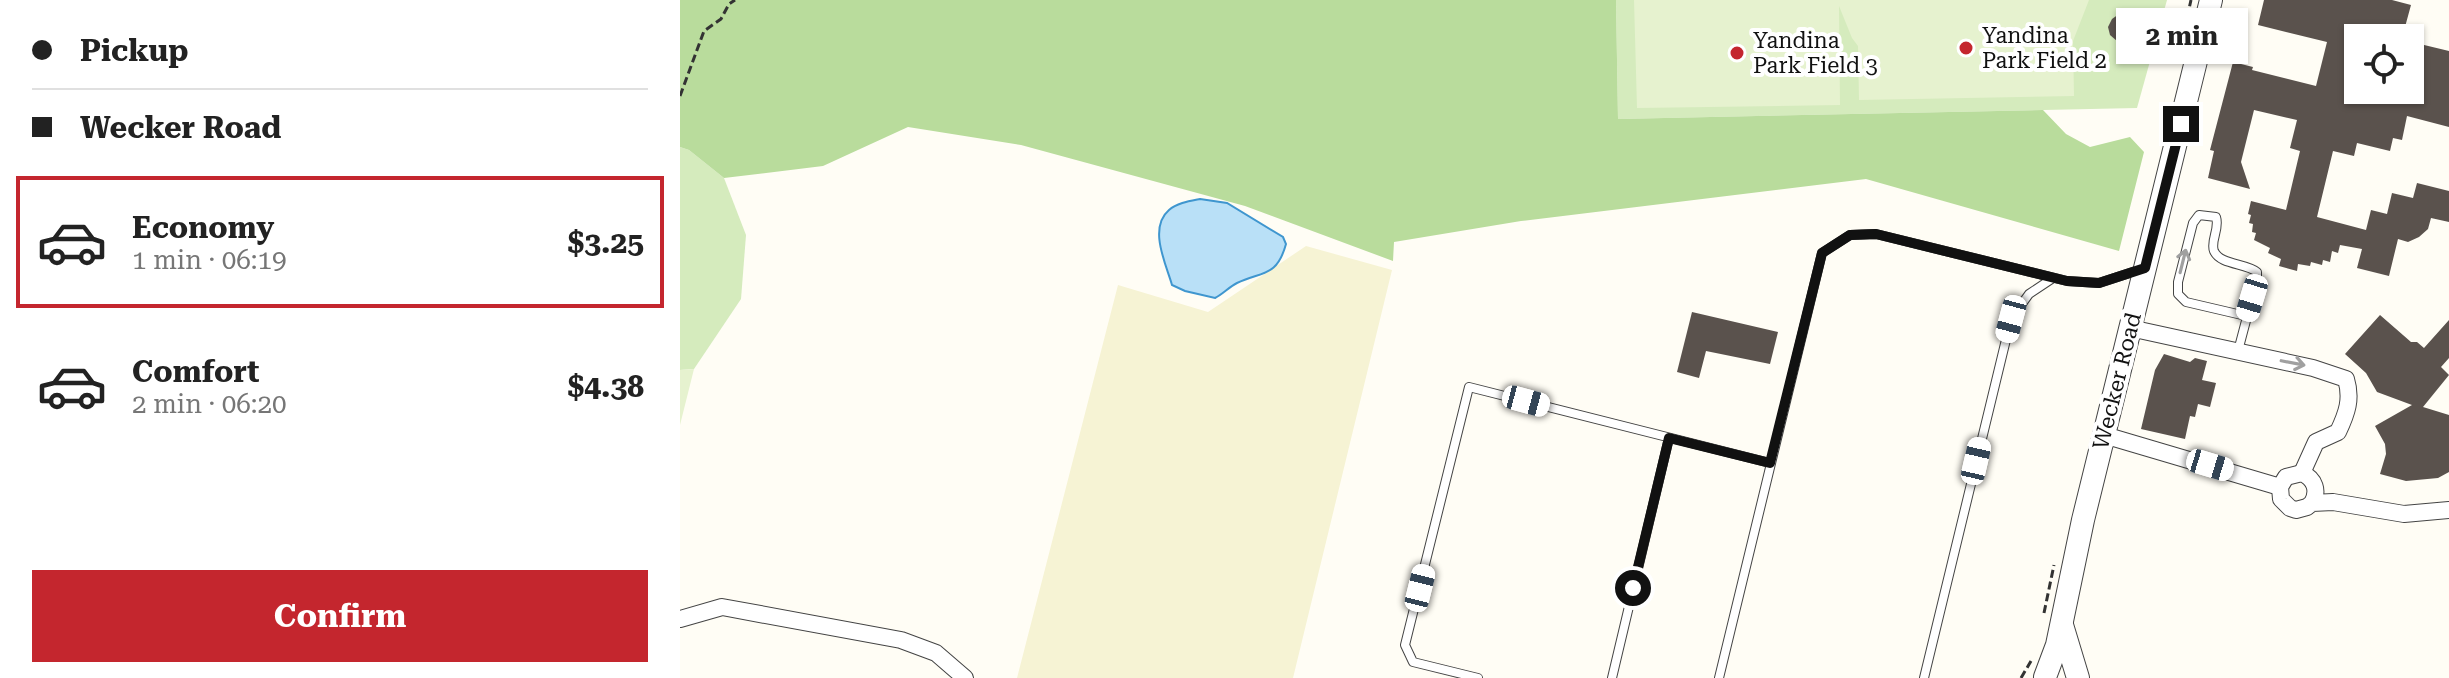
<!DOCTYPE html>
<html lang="en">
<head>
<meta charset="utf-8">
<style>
  body { margin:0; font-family:"Roboto Serif",serif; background:#f6f6f6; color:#222; height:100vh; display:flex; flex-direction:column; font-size:30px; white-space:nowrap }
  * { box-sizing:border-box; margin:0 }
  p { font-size:26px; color:#767676 }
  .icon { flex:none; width:44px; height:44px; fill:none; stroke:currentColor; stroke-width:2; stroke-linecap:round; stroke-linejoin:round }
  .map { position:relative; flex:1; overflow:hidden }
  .details { display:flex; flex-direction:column; background:#fff; width:680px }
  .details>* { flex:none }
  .guide { display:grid; align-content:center; height:176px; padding:0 32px; background:#fff }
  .fabs { position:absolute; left:1664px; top:24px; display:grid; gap:16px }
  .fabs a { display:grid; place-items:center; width:80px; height:80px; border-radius:0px; background:#fff; box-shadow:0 2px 6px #0004; font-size:40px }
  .end { position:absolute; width:36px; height:36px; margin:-18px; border:10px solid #111; background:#fff; box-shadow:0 0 0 4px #fff }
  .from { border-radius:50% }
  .bubble { position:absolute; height:56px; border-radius:0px; background:#fff; box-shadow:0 2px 6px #0004; font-size:26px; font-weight:700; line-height:56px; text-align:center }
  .car { position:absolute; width:24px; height:48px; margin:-24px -12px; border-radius:10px; box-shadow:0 0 6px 2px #0007; background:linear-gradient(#fff 24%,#345 0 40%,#fff 0 76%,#345 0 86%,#fff 0) }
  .guide b { display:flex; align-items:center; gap:28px; height:76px; font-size:30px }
  .guide b+b { border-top:2px solid #e0e0e0 }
  .guide i { width:20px; height:20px; background:#222 }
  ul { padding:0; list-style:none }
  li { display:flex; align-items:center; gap:24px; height:132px; margin:0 16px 12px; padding:0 16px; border:4px solid transparent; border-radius:0px }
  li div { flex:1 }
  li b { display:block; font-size:30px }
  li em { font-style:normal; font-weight:700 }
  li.current { border-color:#c4262e }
  li>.icon { width:72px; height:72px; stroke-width:1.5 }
  .button { display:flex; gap:16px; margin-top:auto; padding:16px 32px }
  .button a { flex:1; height:92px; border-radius:0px; background:#c4262e; color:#fff; font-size:32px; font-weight:700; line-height:92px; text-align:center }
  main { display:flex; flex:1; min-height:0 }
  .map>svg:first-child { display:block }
  .farmland { fill:#f6f3d4 }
  .green { fill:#d5ebbd }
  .forest { fill:#b9dc9c }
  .pitch { fill:#e6f2cf }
  .water { fill:#b9e0f7; stroke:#3f96cf; stroke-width:2 }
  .building { fill:#5a524d }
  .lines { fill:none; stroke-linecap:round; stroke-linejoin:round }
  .service-casing { stroke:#444; stroke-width:10 }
  .minor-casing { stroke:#444; stroke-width:18 }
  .tertiary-casing { stroke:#444; stroke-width:24 }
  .path { stroke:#333; stroke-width:3; stroke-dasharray:8 4; stroke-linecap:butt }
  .service { stroke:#fff; stroke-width:8 }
  .minor { stroke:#fff; stroke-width:16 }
  .tertiary { stroke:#fff; stroke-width:22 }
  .oneway { stroke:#a0a0a0 }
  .route { stroke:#111; stroke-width:10 }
  .poi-dot { fill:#c4262e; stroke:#fff; stroke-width:3 }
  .labels { text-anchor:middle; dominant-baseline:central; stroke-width:8; stroke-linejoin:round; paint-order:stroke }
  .poi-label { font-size:22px; fill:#111; stroke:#fff; text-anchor:start }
  .street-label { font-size:22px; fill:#111; stroke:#fff }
</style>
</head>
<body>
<main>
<section class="details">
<div class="guide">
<b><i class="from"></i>Pickup</b>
<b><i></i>Wecker Road</b>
</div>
<ul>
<li class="current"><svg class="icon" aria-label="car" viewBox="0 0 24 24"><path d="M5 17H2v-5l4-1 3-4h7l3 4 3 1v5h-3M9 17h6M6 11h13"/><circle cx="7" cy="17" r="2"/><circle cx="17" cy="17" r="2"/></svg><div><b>Economy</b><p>1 min · 06:19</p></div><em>$3.25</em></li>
<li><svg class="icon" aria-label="car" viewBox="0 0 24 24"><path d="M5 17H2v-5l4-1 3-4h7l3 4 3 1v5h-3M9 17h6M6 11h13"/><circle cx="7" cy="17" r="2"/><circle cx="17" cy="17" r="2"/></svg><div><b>Comfort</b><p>2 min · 06:20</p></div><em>$4.38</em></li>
</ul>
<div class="button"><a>Confirm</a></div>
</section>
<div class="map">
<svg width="1769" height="678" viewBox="0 0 1769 678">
  <rect width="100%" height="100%" fill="#fffdf5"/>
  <!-- farmland -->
  <path class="farmland" d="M626,246L712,270L613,678H337L438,285L528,312Z"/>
  <!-- green -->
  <g class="green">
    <path d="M936,0H1487L1457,108L938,119Z"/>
    <path d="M0,147L9,150L44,178L66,235L61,299L14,369L0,370Z"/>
  </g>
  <!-- forest -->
  <path class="forest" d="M0,0H936L938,119L1363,110L1386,134L1410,147L1450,137L1464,152L1439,251L1186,179L841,221L714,242L713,261L565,206L341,145L228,127L143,166L44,178L9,150L0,147Z"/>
  <!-- pitch -->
  <g class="pitch">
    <path d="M954,0H1409L1393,41L1394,96L1179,100L1178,46L1172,38L1159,6L1160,105L957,108Z"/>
    <path d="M14,369L0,425V370Z"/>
  </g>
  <!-- water -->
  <path class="water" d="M520,199L547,203L603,237L606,244C597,277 583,271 557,283C549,287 543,294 535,298L505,291L492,285C486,264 468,228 489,210C497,203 510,201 520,199Z"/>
  <!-- building -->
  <g class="building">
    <path d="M1584,0H1712L1731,5L1722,38H1678V54L1673,75L1678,77V90H1730V68L1734,69L1740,44L1769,51V127L1727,116L1722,140L1713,138L1710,151L1677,143L1674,156L1653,151L1637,217L1686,230L1691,210L1707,214L1712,193L1733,198L1737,183L1769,191V222L1751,218L1748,229L1739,237L1728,242L1718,239L1709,276L1677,268L1682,249L1660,245L1658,253L1652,251L1650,262L1643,260L1642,265L1631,262L1630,266L1618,264L1617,271L1599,266L1601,259L1588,253L1590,248L1574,240L1576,233L1572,232L1573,224L1569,223L1571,215L1568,214L1571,201L1606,210L1620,151L1610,148L1617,120L1574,110L1561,162L1570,189L1528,178L1534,151L1530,150L1553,62L1573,67L1572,70L1636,86L1647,42L1578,25Z"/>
    <path d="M1446,9L1454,23L1455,32L1446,41H1437L1430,35L1428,27L1432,19Z"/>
    <path d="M1012,312L1098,332L1090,364L1026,351L1019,378L997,372Z"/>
    <path d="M1700,315L1731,342H1737L1744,348L1769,320V358L1761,367L1769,375L1743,407L1769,415V472L1758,478L1726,481L1700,474L1706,454L1705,444L1695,426L1732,405L1697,392L1686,373L1665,354Z"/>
    <path d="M1484,354L1510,362L1515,358L1527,361L1522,380L1536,383L1530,407L1518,404L1515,417L1510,416L1505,439L1461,429L1475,370Z"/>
  </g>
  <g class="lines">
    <defs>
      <g id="service">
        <path d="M1558,351L1577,279V272C1566,263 1540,265 1534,251C1530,241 1540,229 1536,217L1519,215L1513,223L1498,282V294L1506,302L1566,316"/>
        <path d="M798,678L733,662L725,645L789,387L1090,463"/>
        <path d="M932,678L989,438"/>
        <path d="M1039,678L1142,253L1170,235L1196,234L1387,281L1419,283L1459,270"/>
        <path d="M1244,678L1331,319L1349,294L1373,278"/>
      </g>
      <g id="minor">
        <path d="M1450,328L1633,368L1666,379C1672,399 1667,413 1658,432L1636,442L1622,473"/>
        <path d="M1424,435L1600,487"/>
        <path d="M1632,503C1639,491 1635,479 1622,473L1606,477L1600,487L1601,499L1610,508L1616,510L1627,507L1632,503L1653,502L1724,514L1769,510"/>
        <path d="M0,619L42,607L221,640L256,653L285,678"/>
      </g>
      <g id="tertiary">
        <path d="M1382,625L1398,678"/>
        <path d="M1365,677L1377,645L1403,520L1531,0"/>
      </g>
    </defs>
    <!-- service casing -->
    <use href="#service" class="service-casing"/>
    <!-- minor casing -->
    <use href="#minor" class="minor-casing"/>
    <!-- tertiary casing -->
    <use href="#tertiary" class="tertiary-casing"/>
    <!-- path -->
    <g class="path">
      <path d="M1507,18L1511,0"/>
      <path d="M0,96L24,31L41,19L49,4L55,0"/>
      <path d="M1364,613L1374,565"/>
      <path d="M1341,678L1351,661"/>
    </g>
    <!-- service -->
    <use href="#service" class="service"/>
    <!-- minor -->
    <use href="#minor" class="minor"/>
    <!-- tertiary -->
    <use href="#tertiary" class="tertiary"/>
  </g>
  <!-- one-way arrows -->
  <defs><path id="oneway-shaft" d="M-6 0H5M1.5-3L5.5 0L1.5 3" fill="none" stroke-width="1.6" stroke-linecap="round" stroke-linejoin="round" transform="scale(2)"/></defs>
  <g class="oneway">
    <use href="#oneway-shaft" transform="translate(1503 261) rotate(-76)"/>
    <use href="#oneway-shaft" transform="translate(1613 363) rotate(11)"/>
  </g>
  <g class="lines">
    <!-- route -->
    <path class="route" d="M953,588L989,438L1090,463L1142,253L1170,235L1196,234L1387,281L1419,283L1465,268L1501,124"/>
  </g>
  <!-- markers -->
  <g class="poi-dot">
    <circle cx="1286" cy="48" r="8"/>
    <circle cx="1057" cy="53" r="8"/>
  </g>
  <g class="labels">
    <!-- poi labels -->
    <g class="poi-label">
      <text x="1302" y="35">Yandina<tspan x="1302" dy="25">Park Field 2</tspan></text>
      <text x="1073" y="40">Yandina<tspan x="1073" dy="25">Park Field 3</tspan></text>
    </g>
    <!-- street labels -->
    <g class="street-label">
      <text transform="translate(1437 381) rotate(-76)">Wecker Road</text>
    </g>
  </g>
</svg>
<div class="fabs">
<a><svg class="icon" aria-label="locate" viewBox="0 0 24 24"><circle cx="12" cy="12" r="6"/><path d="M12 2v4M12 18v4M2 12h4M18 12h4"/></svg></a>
</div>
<i class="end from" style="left:953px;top:588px"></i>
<i class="end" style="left:1501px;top:124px"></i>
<div class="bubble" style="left:1436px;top:8px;width:132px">2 min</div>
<i class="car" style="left:1572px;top:298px;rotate:197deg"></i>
<i class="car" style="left:1331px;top:319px;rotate:195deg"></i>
<i class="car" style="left:846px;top:401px;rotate:105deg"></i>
<i class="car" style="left:1296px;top:461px;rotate:13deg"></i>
<i class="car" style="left:1530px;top:465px;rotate:107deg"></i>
<i class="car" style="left:740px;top:588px;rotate:14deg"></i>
</div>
</main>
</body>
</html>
